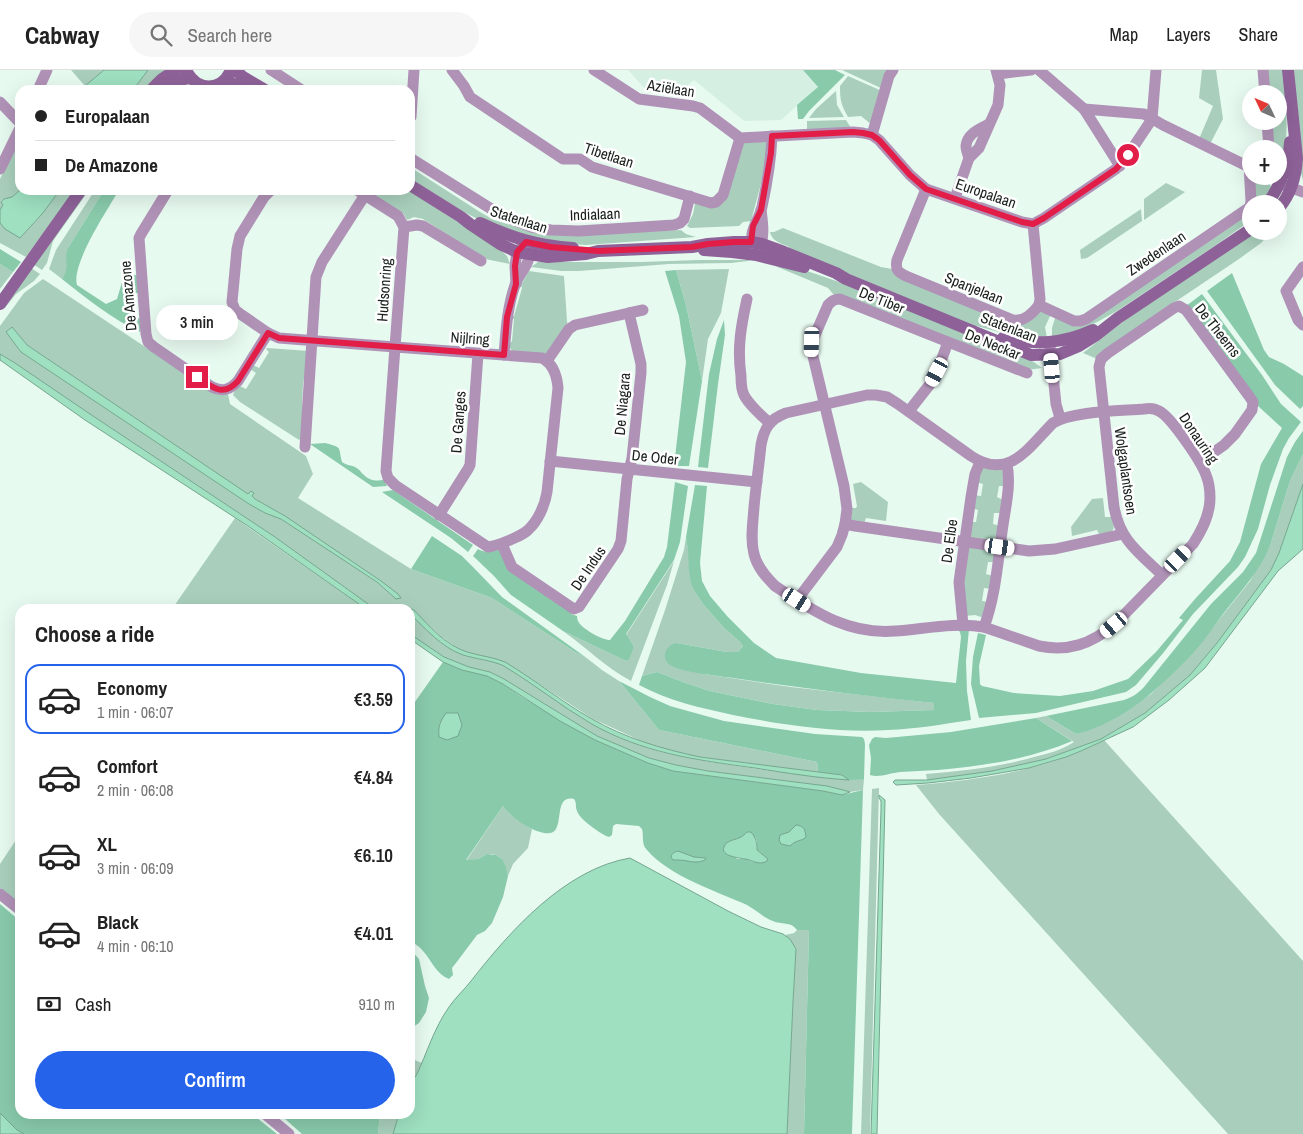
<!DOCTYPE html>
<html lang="en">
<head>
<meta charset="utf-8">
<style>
  body { margin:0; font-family:"Archivo Narrow",sans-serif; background:#f6f6f6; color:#222; height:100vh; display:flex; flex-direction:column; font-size:19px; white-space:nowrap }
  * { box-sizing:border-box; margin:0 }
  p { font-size:16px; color:#767676 }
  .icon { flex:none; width:28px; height:28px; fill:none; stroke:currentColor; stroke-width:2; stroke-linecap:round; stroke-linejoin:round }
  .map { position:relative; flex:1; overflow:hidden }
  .side { position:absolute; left:15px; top:534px; width:400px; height:515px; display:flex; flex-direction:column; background:#fff; border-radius:15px; box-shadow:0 5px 20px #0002 }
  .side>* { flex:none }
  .hud { position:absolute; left:15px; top:15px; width:400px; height:110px; border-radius:15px; box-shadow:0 5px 20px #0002; display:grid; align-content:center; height:110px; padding:0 20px; background:#fff }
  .needle { width:32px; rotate:314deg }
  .fabs { position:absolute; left:1242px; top:15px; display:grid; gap:10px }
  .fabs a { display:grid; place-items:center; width:45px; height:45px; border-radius:50%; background:#fff; box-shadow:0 5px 20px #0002; font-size:25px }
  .end { position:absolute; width:22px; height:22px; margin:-11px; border:6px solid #e11d48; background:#fff; box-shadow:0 0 0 2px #fff }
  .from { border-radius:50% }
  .bubble { position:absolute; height:35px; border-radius:18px; background:#fff; box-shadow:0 5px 20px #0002; font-size:16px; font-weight:600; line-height:35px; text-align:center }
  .car { position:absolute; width:15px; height:30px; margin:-15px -8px; border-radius:6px; box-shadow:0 0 4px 1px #0007; background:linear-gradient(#fff 24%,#345 0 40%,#fff 0 76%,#345 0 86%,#fff 0) }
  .hud b { display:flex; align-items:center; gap:18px; height:48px; font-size:19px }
  .hud b+b { border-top:1px solid #e0e0e0 }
  .hud i { width:12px; height:12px; background:#222 }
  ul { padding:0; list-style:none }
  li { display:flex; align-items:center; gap:15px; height:70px; margin:0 10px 8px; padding:0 10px; border:2px solid transparent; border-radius:15px }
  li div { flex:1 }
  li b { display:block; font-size:19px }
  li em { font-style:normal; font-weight:600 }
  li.active { border-color:#2563eb }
  li>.icon { width:45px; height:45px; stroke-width:1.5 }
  h2 { padding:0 20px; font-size:22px; line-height:60px }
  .pay { display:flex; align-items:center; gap:12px; height:55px; padding:0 20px; font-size:19px }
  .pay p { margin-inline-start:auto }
  .action { display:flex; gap:10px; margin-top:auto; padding:10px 20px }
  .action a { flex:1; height:58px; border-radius:30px; background:#2563eb; color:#fff; font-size:20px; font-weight:600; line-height:58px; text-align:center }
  header { display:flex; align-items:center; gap:30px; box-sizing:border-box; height:70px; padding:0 25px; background:#fff; border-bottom:1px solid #e0e0e0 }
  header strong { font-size:24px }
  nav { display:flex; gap:28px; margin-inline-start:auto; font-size:18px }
  .search { width:350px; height:45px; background:#f6f6f6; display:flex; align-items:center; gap:12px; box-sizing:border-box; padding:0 18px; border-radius:28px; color:#767676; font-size:19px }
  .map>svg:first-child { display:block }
  .built { fill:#d5f0e2 }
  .green { fill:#a9cfbc; fill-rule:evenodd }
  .forest { fill:#89caab; fill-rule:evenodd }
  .water { fill:#9ee0c0; stroke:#76a68e }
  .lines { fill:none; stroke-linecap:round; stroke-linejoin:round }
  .street { stroke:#b092b7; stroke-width:11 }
  .secondary { stroke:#8e6298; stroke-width:12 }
  .route { stroke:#e11d48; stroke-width:6 }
  .labels { text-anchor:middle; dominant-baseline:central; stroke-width:5; stroke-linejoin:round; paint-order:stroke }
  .street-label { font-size:15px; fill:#181f1b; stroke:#fff }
</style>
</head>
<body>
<header>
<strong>Cabway</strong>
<div class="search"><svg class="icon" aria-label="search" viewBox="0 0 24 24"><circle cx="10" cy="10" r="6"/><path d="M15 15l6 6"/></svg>Search here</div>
<nav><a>Map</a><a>Layers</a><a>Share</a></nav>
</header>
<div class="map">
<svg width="1303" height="1064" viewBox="0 0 1303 1064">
  <rect width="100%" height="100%" fill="#e7faf0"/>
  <!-- built -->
  <path class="built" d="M628,0H803L818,17L781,50L744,51L694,10L678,24L646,20Z"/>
  <!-- green -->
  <g class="green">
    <path d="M71,0H104L85,16Z"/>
    <path d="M148,0H170L147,20H133Z"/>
    <path d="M842,0H889L883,19Z"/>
    <path d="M1202,0H1216L1223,49L1210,74L1199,69L1213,36L1199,28Z"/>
    <path d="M1267,0H1283C1286,33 1291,70 1279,102V79H1272L1270,51H1279V24H1268Z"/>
    <path d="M1294,0H1303V110L1301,103Z"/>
    <path d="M848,6L882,21L872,55L861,46L848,47C841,35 840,30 840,16Z"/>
    <path d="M836,21L837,35L844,47L809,48L816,39Z"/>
    <path d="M846,50L851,58L807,60V51Z"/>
    <path d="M20,67V120L12,127L4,129L1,131L3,135L0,140V109Z"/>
    <path d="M743,71H766C768,94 757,128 751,151L743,152L739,156L690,158L687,156L693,144L695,134L714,136Z"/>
    <path d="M410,97L480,142L494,150L518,157L576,165L681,160L686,164L696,167L586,175L554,173L495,158L462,141L410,108Z"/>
    <path d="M1251,106H1266L1272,119L1263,134H1251Z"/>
    <path d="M1166,113L1185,122L1144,150V129Z"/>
    <path d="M60,120H76L26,187L0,173V153L20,168L42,144Z"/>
    <path d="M86,120H89L53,171L47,193L42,200L33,194Z"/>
    <path d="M95,120H104L68,178L67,202L62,209L49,199L56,180Z"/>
    <path d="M366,120H408L501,180L507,186L510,194L485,189L423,149L414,147L407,150L403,143Z"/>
    <path d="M1251,135V148L1247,153L1216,175L1117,241L1099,251L1083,259L1052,267V258L1056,245L1073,253Z"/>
    <path d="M1141,139L1142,151L1087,188L1081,189L1080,180Z"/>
    <path d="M783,158L881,197L892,199L1014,254L1039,242H1043L1051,244L1045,257L1047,268L1009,265L977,256L976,257L789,179V177C781,173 772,172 770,162H774Z"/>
    <path d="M1256,161H1272L1261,173L1239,189L1102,281L1097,289L1083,283C1138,238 1198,200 1256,161Z"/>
    <path d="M699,190H750L748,191L731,193L669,194L579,201H561L531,197L538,192H641Z"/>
    <path d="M0,194L13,202L0,219Z"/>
    <path d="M775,196L810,202L848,215L1009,281L1034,292L1042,298L1027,300L837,224H833L828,218Z"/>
    <path d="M31,198L40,204L34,211L16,224L4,239V236Z"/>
    <path d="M729,199L721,243L708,269L702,311L686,235L676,200Z"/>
    <path d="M529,201L564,206L567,251L568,256L546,284L513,282L510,278L509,274L512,271L514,249H512L513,246H514L522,218L521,215Z"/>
    <path d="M43,209L213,322L228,324L230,334L306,386L313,404L298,428L411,499L492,528L575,582L588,589L602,600L619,611L659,660L817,692L818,702L700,687L677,682L650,675L593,649L505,592L465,582L454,576L440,566L411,539H375L275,467L90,344L15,293L0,284V256L24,223ZM12,257L27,275L248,424L251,421L254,423L252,426L255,429L285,446L381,511L396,529L377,512L281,449L265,443L249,434L21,282L6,262Z"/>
    <path d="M267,278L309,281L303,314L302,336L305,339L301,368L299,370L240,332L233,325L235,320L240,316L246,319L256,303L250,299L253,295L259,298L269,282L266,279Z"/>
    <path d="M1303,384V414L1279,483L1271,500L1217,573L1190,605L1145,643L1101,669L1046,689L992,701L927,710L926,704C963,701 999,697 1034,687C1047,684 1062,680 1074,672L1036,648L1046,646L1076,664L1110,651L1151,624L1194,581L1250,511L1270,476L1290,411Z"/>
    <path d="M981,397L992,400L1005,399V416H999L997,427L1003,430L1002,443H994L993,454L1000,456L997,473L968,470L970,452H976L978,440L971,438L974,425L981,426L983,414L976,412Z"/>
    <path d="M861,412L888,432L886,451L866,448L864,454L851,450L850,438H856L857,436L853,414Z"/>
    <path d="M1103,428L1105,447H1111C1117,463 1113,462 1099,464L1097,460L1072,466L1071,457L1092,429Z"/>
    <path d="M235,448L366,539H172Z"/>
    <path d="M686,467L695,522L703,534L724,558L739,571L743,576L738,582H727L677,573L704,604L791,617L934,633V640L871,642L817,640L773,634L710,621L683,612L657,602L642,606L665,540L684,480Z"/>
    <path d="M966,476L996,479L994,492H988L986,504L993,506L991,519L984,518L982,531L989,532L984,548L975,545L965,546L964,509Z"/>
    <path d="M674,491L667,515L631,611C605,597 587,578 563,561L626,591L634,577L626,565Z"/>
    <path d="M410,544C426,559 441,577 463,585C476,589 491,590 504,596C534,614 561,635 590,653C645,685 704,691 765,700C798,704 831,710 864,709L863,720L850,722L843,720L827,716L708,701L676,695L649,688L597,666L504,609L490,602L469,597L444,587L410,564Z"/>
    <path d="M1104,670L1303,891V1064H1228L939,744L916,715C968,711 1020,704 1068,686C1081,682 1092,676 1104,670Z"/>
    <path d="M879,718L870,1064H861L872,719Z"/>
    <path d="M503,736L511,745L532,759L528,778L513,794L508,806C506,795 500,780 485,785C485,785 478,789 478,789C474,790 469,790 466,791Z"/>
    <path d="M20,764V835L0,818V794Z"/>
    <path d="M797,860H809L804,1064H787L793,932L796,879L790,869L785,865L794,863Z"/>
    <path d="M410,988L422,993L416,1006L410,1012Z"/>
    <path d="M380,1044H399L393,1064H378Z"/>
  </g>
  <!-- forest -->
  <g class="forest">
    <path d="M803,0H835L845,5L809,41L803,49H798L797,35L818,17Z"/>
    <path d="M104,120H119C108,139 71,194 77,215L106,234L117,229L125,202L138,206V223H130L132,249L140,248V262C112,249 86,228 62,209C71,196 63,190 68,178Z"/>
    <path d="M0,179L21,192L13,202L0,194Z"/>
    <path d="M676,200L686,235L702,311L689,396H674L686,292L679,246L665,201Z"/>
    <path d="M1232,203L1264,280L1269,287L1284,294L1303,306V336L1300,339L1275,315L1207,221Z"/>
    <path d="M1202,224L1262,305L1281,334L1301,352L1289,368L1283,379L1270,415L1258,459L1245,487L1238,497L1193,544L1164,582L1136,615L1126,622L1036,643L979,648L971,614L973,587L978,563L986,565L979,596L980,614L982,616L1014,623L1060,626L1093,621L1128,609L1156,582L1183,550L1179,548L1195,529L1230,491L1240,472L1261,394L1282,358L1258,336L1186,236Z"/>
    <path d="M724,250L725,265L718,314L708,398L698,397L709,304L717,269Z"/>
    <path d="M1303,361V384L1290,411L1270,476C1260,500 1243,519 1227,539C1216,553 1206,569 1194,582C1162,616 1123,653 1076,664L1046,646L1124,630C1133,627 1138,623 1144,617L1211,534L1243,502L1256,483L1287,387L1295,372Z"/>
    <path d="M325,373C343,378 338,376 342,392C347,396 354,395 358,399C361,401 361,403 364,405C370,411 376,411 384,410L387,416L373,417L310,374Z"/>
    <path d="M675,412L688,416L680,472L674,490L626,564L634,577L629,589L626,591L563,561L511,525L494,506L473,486L478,479C484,483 495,482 501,479L508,497L573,540L571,544L577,546C577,549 578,552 580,554C585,560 602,570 610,570L625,551L664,487L667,477Z"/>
    <path d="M695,415L707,416L700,493L702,511L710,526L727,546L754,573L776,588L861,603L956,613L961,567L960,562L957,559H969L966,591L967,621L971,650C944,654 916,659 888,660C836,663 784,655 733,645C701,638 669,631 639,615L642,606L657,602L683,612L710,621L773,634L817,640L871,642L934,640V633C867,626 800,618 733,608C718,606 681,602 670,595C663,590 663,581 670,576C672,574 673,574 677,573L727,582H738L743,576L739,571L724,558L703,534L695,522L691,513L689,501L688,481L686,467Z"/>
    <path d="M393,420L473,475L468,482L451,468L382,422Z"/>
    <path d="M432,466L462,486L473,497L502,527L588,589L575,582L492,528L411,499Z"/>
    <path d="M443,592L462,600L487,606L503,614L522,627L595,670L648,693L673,701L823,721L842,725L863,720L852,1064H804L809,860H797C791,851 781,855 773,851C764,848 756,840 747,835C716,821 669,806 647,780C641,774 644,766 642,759L639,756L616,754L613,756L612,765L609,767C602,765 579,749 577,741C575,736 577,733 574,729C556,725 562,749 556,759C549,772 518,752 511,745C508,742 505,739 503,736L466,790L478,789L487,784L496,785L502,789L506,797L508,806L503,827L492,853L485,861L477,865L459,889L452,898L453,905L449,909C437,905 431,890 423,881C420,877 414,873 410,871V639ZM755,767L757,771V780L761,783L753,792L747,789H737L729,772L740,768Z"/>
    <path d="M619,611L650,627L670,636L724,651L815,664L862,667L864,669L865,674L864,709L849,710L842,705L818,702L817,692L659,660Z"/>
    <path d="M1036,648L1072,671C1030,689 983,696 938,700C925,701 913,701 900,702C890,703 879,708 870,705L871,688L869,675L872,669L875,667L886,668L951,662Z"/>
    <path d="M0,834L20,851V1044H252L277,1064H24L17,1060L0,1043Z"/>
    <path d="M410,879L419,889L425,916L429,928L426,942L419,953L410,959Z"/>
    <path d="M287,1044H380L378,1064H302L284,1048Z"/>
  </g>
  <!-- water -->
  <g class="water">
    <path d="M104,0H148L133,20H89L85,16Z"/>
    <path d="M20,120H60L42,144L20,168L5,159L0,153V140L3,135L1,132L4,129L12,127Z"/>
    <path d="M12,257L27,275L248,424L251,421L254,423L252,426L255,429L285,446L381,511L398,524L401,528L396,529L377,512L281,449L265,443L249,434L21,282L6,262Z"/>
    <path d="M0,284L15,293L90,344L275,467L375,539H366L248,456L85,350L0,290Z"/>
    <path d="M1303,414V479L1278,501L1205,598L1169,630L1133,657L1081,681L1066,687L1029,698L971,708L928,713L896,715L893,712L895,710H927L992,701L1046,689L1101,669L1145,643L1190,605L1217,573L1271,500L1279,483Z"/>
    <path d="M411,539L414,540C429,556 445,575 467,582C480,586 493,587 505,592C535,610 562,632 592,649C625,668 662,679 700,687L842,705L849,710C818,708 786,703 755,698C696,690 642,683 590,653C561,636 534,614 504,596C491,590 476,589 463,585C441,577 426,559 410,544Z"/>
    <path d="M410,564L444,587L469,597L490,602L504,609L597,666L649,688L676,695L708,701L827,716L843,720L850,722L842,725L823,721L673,701L648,693L595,670L560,651L503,614L487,606L462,600L443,592L410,569Z"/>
    <path d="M446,643H458L462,655L458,666L447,670L439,667C438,656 440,652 446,643Z"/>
    <path d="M879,725L885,730L877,1064H871L881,739V731L879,728Z"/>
    <path d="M796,755C804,756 805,759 806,767C801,772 797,769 790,776L781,774L779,770L780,765L789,762Z"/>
    <path d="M747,762H751C756,768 757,772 757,780L768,789L767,791C759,796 753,790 745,789C739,788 720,786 724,777C726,770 736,770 741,767C743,766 745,764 747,762Z"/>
    <path d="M678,781L694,787L706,788L705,790C698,793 694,792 687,791C683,790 678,790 673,790L671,787C672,783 675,782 678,781Z"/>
    <path d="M630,788L728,841L761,857L783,864L790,869L796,879L793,932L787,1064H393L399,1044H410V1012L416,1006C427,983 434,958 449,937C455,928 464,920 471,911C510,861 565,799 630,788Z"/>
    <path d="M0,1043L17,1060L24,1064H0Z"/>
  </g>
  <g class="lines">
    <!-- street -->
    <g class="street">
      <path d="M271,0L302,20"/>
      <path d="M452,0L464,16L470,27L563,89H580L592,97L711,133L716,132L723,125L740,68"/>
      <path d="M594,0L639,29L693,36L700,38L740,68L853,62L863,63L872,65L879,70L910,105L926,119L1022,152L1033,154L1044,148L1116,99L1128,85L1152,49L1156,0"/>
      <path d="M1039,0L1084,39"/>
      <path d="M1263,0L1265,24"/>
      <path d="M998,4L1031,0"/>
      <path d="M38,20L47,0"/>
      <path d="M0,32L20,53"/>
      <path d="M411,47L414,0"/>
      <path d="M1267,51L1269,79"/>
      <path d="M872,65L889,6L893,0"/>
      <path d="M410,88L501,145L531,157L551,160L579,161L674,155L680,153L684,149L690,126"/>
      <path d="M969,88C968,85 966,80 966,76C967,64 979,59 989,54"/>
      <path d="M1120,96L1084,39L1144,44L1163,55L1245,95H1249"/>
      <path d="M0,99L20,58"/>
      <path d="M1284,115L1303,122"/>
      <path d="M926,119L897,190C895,200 898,202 906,206L1013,250C1024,252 1033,243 1039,235"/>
      <path d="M168,120L141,164L139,168L146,264L148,272L154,277L212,317C222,322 230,320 238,311L268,263"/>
      <path d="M271,120L264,127L240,166L237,179L232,232L235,240L239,243L268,263L279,268L395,277L404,157L398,146L357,120"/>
      <path d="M955,128L969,88L979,78L998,35L1000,15L996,0"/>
      <path d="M1033,154L1040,229L1039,235"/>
      <path d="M404,157L417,155L423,156L481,191"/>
      <path d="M754,179C747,161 758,153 762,137C767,114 771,90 772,66"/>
      <path d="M758,182C765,168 763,155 761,140"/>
      <path d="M1303,197L1286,221L1298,250L1303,255"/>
      <path d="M516,214L515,196L517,182L523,175"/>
      <path d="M747,229C741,256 737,278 741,306C741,311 741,319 744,325C748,333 762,347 770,353"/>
      <path d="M1039,235L1074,251H1080L1086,249L1250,137L1251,131L1249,95"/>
      <path d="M629,243L643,240"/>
      <path d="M948,272L1027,303"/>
      <path d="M1050,276L1056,334L1060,348"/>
      <path d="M395,277L542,288C554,294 557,306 558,318L547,422C545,435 538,451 528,460C523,465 516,467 510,470C503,473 496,476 488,477L395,415L388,408L386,401Z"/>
      <path d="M504,285C506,261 507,238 515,215C521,199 533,194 528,176"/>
      <path d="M867,325H876L887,327L898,334L971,386C1009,411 1028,378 1053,353C1072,341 1120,341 1144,339C1149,338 1154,338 1159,341C1171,347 1201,391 1206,405C1209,412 1210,420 1210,428C1210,445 1202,460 1193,474L1114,555C1091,574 1068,582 1039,576L984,557C955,552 924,559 895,561C847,565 814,541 775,516C766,507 757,497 754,484C750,469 753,453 754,437C756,416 759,395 761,375C764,358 770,349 786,343Z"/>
      <path d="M305,377L316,207L322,192L365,125"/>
      <path d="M550,391L757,412"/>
      <path d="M439,445L468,399L470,395L478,284"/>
      <path d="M845,454L847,439L844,416L812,282V272L828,235C832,231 834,229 840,229L948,272L937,302L931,313L909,341"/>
      <path d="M502,474L512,497L574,539L579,537L618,479L621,471L627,409L632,388L641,303V294L629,243L575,255L569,259L547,291"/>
      <path d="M1162,505C1138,482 1120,470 1114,437L1099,297L1101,289L1108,283L1174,238L1179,236L1186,240L1249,326L1253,332L1252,340L1235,364L1224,375L1200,392"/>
      <path d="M797,530L837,477L842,465L845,454L855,456L1029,481L1055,479L1123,464"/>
      <path d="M963,555L959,512L971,427L975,404L980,392"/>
      <path d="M984,557C996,525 998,489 1003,455C1006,435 1011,414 1007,394"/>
      <path d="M0,824L20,840"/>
      <path d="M265,1044L289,1064"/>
    </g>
    <!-- secondary -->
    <g class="secondary">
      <path d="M186,0C196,21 221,23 231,0"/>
      <path d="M235,0L243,7L265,20"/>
      <path d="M223,12L231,13L246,20"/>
      <path d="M151,20L162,9L176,0"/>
      <path d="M164,20L178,10L190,8"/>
      <path d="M410,115L461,147L470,154L500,174L517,182L548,187L586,184L598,181L692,177L708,174L734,172H751L762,174L784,182L836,203L846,209L1031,285L1060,284L1079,276L1095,266L1118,248L1251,159"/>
      <path d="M1267,134C1280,117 1289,94 1290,72"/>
      <path d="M1279,138C1291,124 1296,106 1297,88L1288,0"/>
      <path d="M480,153C512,168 538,176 573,178"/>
      <path d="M704,180L732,182L756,185L804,197"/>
      <path d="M0,234L81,120"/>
      <path d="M1003,268C1036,275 1063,274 1093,260"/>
    </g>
  </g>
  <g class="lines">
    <!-- route -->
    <path class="route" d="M197,307C212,317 223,328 238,311L268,263L279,268L504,285L507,247L516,214L515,196L517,182L526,172L551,177L598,181L692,177L708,174L734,172H751L753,156L761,140L771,83L772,66L853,62L863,63L872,65L879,70L910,105L926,119L1022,152L1033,154L1044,148L1116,99L1128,85"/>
  </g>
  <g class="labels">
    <!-- street labels -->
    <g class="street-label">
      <text transform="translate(671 18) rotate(9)">Aziëlaan</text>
      <text transform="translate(609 85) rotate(18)">Tibetlaan</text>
      <text transform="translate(986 123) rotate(19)">Europalaan</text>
      <text transform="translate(595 144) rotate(-2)">Indialaan</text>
      <text transform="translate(519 149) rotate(18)">Statenlaan</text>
      <text transform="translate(1156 183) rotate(-34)">Zwedenlaan</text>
      <text transform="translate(974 218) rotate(22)">Spanjelaan</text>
      <text transform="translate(384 220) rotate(-86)">Hudsonring</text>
      <text transform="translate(128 226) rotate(-95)">De Amazone</text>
      <text transform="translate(882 230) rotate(22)">De Tiber</text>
      <text transform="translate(1009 257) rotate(21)">Statenlaan</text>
      <text transform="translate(1218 260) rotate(52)">De Theems</text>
      <text transform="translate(470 268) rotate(4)">Nijlring</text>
      <text transform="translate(993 274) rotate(22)">De Neckar</text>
      <text transform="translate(622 334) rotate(-85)">De Niagara</text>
      <text transform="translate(458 352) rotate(-86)">De Ganges</text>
      <text transform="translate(1199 368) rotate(56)">Donauring</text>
      <text transform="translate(655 387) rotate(6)">De Oder</text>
      <text transform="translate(1126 401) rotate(82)">Wolgaplantsoen</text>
      <text transform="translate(949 471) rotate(-82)">De Elbe</text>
      <text transform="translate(588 498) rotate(-56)">De Indus</text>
    </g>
  </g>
</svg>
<div class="fabs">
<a><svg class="needle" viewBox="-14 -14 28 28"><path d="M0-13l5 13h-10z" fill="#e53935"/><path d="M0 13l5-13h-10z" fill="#767676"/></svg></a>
<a>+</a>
<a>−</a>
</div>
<i class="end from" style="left:1128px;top:85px"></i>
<i class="end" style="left:197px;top:307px"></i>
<div class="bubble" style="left:156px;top:235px;width:82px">3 min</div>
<i class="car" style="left:812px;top:272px;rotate:182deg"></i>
<i class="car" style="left:1052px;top:298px;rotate:355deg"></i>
<i class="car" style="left:937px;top:302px;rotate:208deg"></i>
<i class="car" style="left:1000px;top:477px;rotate:98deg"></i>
<i class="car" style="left:1178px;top:489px;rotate:44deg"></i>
<i class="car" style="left:797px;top:530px;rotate:123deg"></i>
<i class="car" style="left:1114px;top:555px;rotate:230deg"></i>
<div class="hud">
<b><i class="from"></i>Europalaan</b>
<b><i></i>De Amazone</b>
</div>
<section class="side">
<h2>Choose a ride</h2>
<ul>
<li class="active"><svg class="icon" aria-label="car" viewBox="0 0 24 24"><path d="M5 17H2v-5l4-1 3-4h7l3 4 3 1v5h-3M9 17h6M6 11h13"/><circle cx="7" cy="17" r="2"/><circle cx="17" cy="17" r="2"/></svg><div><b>Economy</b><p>1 min · 06:07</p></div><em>€3.59</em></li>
<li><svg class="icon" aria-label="car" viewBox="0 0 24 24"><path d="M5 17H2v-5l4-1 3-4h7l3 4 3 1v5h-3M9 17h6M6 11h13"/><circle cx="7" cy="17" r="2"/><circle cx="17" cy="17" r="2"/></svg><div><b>Comfort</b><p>2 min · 06:08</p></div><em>€4.84</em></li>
<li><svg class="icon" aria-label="car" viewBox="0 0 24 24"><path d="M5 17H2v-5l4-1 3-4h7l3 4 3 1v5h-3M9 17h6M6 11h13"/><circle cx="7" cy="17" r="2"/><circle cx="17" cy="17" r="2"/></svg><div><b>XL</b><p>3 min · 06:09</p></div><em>€6.10</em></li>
<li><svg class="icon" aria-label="car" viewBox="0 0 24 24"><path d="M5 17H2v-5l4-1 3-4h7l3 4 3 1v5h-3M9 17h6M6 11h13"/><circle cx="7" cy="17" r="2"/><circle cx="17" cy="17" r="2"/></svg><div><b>Black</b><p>4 min · 06:10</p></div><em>€4.01</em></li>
</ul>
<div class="pay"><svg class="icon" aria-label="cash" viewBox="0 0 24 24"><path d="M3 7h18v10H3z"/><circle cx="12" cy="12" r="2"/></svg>Cash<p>910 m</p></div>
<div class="action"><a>Confirm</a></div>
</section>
</div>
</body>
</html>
